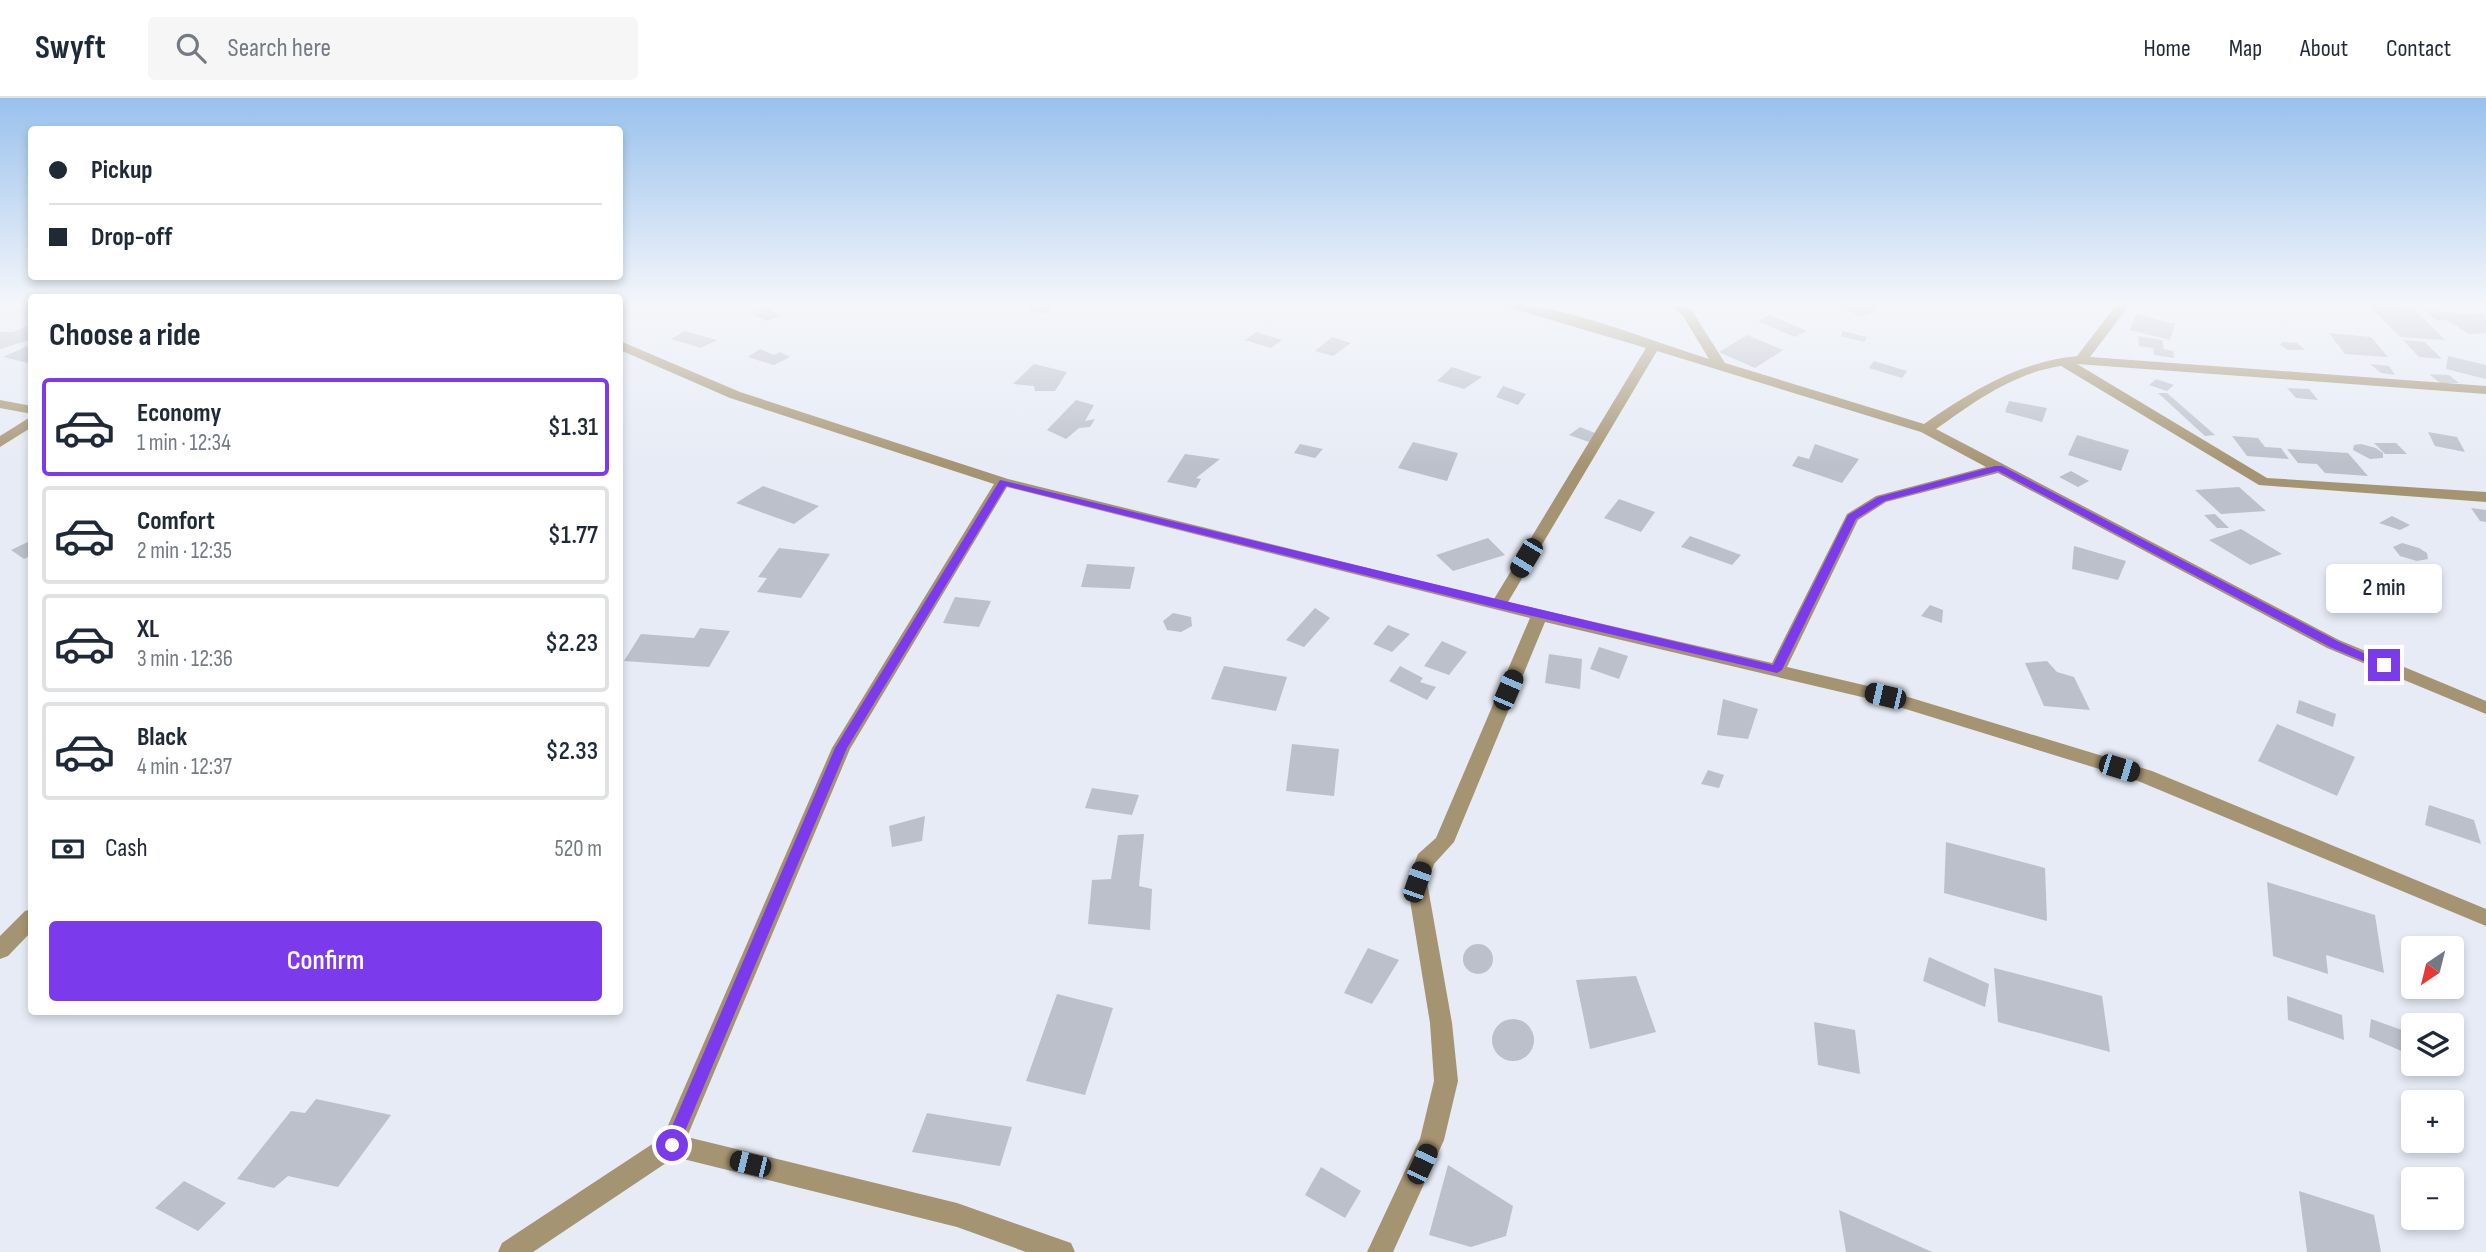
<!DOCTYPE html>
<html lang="en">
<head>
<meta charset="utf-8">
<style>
  body { margin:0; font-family:"Sofia Sans Condensed",sans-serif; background:#f6f6f7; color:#1f2937; height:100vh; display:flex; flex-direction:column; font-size:26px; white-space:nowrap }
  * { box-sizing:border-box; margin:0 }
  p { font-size:23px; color:#747a83 }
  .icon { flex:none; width:38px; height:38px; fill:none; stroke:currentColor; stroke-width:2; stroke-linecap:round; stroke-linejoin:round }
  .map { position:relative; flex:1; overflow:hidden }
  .sheet { position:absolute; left:28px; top:196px; width:595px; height:721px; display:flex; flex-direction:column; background:#fff; border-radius:7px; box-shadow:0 4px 10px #0003 }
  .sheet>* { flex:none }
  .guide { position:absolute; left:28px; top:28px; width:595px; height:154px; border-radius:7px; box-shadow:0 4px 10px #0003; display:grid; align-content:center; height:154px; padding:0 21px; background:#fff }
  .needle { width:46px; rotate:215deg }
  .controls { position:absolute; left:2401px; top:838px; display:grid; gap:14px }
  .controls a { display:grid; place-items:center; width:63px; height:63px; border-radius:7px; background:#fff; box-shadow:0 4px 10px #0003; font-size:35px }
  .end { position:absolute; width:32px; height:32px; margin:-16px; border:9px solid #7c3aed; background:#fff; box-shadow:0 0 0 4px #fff }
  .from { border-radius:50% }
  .bubble { position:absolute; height:49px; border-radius:7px; background:#fff; box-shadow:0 4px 10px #0003; font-size:23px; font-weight:600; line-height:49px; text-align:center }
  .car { position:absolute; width:21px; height:42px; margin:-21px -10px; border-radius:9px; box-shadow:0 0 5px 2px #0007; background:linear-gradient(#222 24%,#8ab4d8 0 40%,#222 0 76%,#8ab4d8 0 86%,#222 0) }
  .guide b { display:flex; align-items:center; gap:24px; height:66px; font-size:26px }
  .guide b+b { border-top:2px solid #e0e1e3 }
  .guide i { width:18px; height:18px; background:#1f2937 }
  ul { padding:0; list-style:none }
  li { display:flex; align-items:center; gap:21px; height:98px; margin:0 14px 10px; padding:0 7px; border:4px solid #e0e1e3; border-radius:7px }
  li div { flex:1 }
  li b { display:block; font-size:26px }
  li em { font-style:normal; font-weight:600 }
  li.on { border-color:#7c3aed }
  li>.icon { width:63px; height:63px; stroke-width:1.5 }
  h2 { padding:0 21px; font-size:32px; line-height:84px }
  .pay { display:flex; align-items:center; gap:18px; height:77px; padding:0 21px; font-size:26px }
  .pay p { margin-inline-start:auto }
  .button { display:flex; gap:14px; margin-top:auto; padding:14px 21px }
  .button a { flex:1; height:80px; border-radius:7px; background:#7c3aed; color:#fff; font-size:28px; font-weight:600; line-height:80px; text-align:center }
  header { display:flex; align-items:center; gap:42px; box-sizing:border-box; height:98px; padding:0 35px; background:#fff; border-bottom:2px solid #e0e1e3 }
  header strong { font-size:33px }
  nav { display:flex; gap:38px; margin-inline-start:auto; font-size:24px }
  .search { width:490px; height:63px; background:#f6f6f7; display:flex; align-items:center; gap:18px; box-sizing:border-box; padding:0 24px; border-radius:7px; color:#747a83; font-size:26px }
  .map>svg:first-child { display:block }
  .building { fill:#bcc0ca }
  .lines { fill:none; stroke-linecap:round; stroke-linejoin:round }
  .minor { fill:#a59471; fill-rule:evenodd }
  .route { fill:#7c3aed }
</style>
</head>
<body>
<header>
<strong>Swyft</strong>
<div class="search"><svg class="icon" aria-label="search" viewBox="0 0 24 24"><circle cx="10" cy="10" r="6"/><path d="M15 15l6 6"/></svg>Search here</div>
<nav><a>Home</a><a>Map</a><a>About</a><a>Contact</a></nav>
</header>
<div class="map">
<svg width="2486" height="1154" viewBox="0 0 2486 1154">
  <rect width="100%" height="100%" fill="#e6ebf5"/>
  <!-- building -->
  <g class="building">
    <path d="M1033,205H1044L1054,209L1044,216L1026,211Z"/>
    <path d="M1833,205H1886L1889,207L1861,219Z"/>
    <path d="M2368,206L2411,208L2445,242L2400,239Z"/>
    <path d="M766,209L782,218L766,223L752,216Z"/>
    <path d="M2426,213L2481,216L2486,221V235L2469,236L2446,222H2436Z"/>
    <path d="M2136,216L2175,226L2170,242L2130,232Z"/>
    <path d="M1769,217L1807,233L1795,239L1758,223Z"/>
    <path d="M32,226V241L0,251V234H13Z"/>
    <path d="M685,233L717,242L701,250L671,241Z"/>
    <path d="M1843,233L1867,239L1864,244L1841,238Z"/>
    <path d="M1256,234L1282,242L1271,250L1245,242Z"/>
    <path d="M2329,235L2371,239L2388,259L2345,256Z"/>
    <path d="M1747,237L1783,252L1755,270L1719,254Z"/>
    <path d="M2138,238L2162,242L2164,251L2173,253L2174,260L2154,257L2153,250L2139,248Z"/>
    <path d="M1332,239L1351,245L1333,258L1315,253Z"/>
    <path d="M2403,242L2425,244L2442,261L2419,259Z"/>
    <path d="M2282,244L2297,245L2305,252H2288L2280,247Z"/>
    <path d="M32,246V263L28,265L3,259Z"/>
    <path d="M760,251L774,257L780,254L790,259L774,267L748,259Z"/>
    <path d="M2448,258L2486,267V281L2446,271Z"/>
    <path d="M1874,263L1907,273L1902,280L1869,270Z"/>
    <path d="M1034,266L1067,274L1055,293H1035L1034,288L1013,286Z"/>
    <path d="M2370,266L2389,268L2395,277L2381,275Z"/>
    <path d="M1452,269L1482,279L1464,291L1437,283Z"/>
    <path d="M2429,276L2449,277L2459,285H2440Z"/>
    <path d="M2156,281L2174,287L2167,293L2149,287Z"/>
    <path d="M1503,288L1526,296L1518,307L1496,299Z"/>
    <path d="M2287,290L2309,291L2318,302L2296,300Z"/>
    <path d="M2158,295H2167L2215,337L2205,338Z"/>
    <path d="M1076,302L1094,307L1085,323L1095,321L1090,329L1079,330L1066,341L1047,332Z"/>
    <path d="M2009,303L2047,310L2042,324L2005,314Z"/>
    <path d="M1580,329L1595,335L1589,344L1569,337Z"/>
    <path d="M2428,334L2457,339L2465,354L2435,348Z"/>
    <path d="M2077,337L2129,352L2121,373L2068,357Z"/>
    <path d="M2232,338L2258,340L2265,349L2281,350L2289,361L2247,358Z"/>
    <path d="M1413,344L1458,355L1447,383L1398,370Z"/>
    <path d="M2374,345H2396L2407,356H2385Z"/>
    <path d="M1300,346L1323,351L1315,360L1294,355Z"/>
    <path d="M1815,346L1859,361L1842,385L1792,368L1798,358L1809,361Z"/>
    <path d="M2361,346L2376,350L2383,355V360L2370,361L2353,352L2354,347Z"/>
    <path d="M2287,351L2348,355L2368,378L2325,375L2317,366L2298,365Z"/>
    <path d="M1185,356L1220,361L1196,380L1201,381L1196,390L1167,384Z"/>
    <path d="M2071,373L2089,383L2078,389L2059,379Z"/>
    <path d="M763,388L819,408L794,426L736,405Z"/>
    <path d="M2239,389L2266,413L2221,416L2195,392Z"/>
    <path d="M1619,401L1655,414L1641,434L1604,420Z"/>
    <path d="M2471,410L2486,412V424L2480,423Z"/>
    <path d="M2215,416L2229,430H2217L2204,417Z"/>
    <path d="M2392,418L2410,427L2400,432L2379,425Z"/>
    <path d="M2241,431L2282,456L2250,467L2209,442Z"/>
    <path d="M1690,438L1741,457L1732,467L1681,449Z"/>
    <path d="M1488,440L1505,457L1453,473L1436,457Z"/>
    <path d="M32,442V457L24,461L11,452Z"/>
    <path d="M2402,445L2419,450L2427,455L2428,461L2417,463L2400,458L2393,449Z"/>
    <path d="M2074,448L2126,463L2118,482L2072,471Z"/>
    <path d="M779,450L830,456L801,500L757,494L767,480L758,479Z"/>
    <path d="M1087,466L1135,469L1130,491L1081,489Z"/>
    <path d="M2364,482L2402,513L2382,515L2345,484Z"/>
    <path d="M955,499L991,503L979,529L943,525Z"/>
    <path d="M1930,507L1943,512L1942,525L1921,518Z"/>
    <path d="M1315,510L1330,520L1304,549L1286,542Z"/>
    <path d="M1173,515L1191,519L1192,528L1181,534L1167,532L1163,523Z"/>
    <path d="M1388,527L1410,536L1392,554L1373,546Z"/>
    <path d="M700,530L730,533L709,569L624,563L641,536L694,540Z"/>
    <path d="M1442,543L1467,554L1449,577L1424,568Z"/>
    <path d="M1599,549L1628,558L1619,581L1590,571Z"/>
    <path d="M1549,556L1582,561L1580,591L1545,585Z"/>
    <path d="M2047,563L2057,574L2074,579L2090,612L2044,608L2025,565Z"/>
    <path d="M1224,568L1287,579L1276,613L1211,601Z"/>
    <path d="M1400,568L1423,580L1420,584L1436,589L1427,602L1389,583Z"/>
    <path d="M1723,601L1758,611L1748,641L1717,637Z"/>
    <path d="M2299,602L2336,616L2333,629L2296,615Z"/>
    <path d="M2277,626L2355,659L2337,698L2258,663Z"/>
    <path d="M1292,646L1339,651L1334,698L1286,693Z"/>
    <path d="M1708,672L1724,677L1719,690L1701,686Z"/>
    <path d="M1092,690L1139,697L1132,717L1085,710Z"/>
    <path d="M2429,707L2474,722L2481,746L2425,727Z"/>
    <path d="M925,718L922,743L892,749L889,728Z"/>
    <path d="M1144,736L1139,788L1152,791L1150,832L1088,826L1092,782L1111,781L1118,737Z"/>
    <path d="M1946,744L2045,770L2047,823L1944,795Z"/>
    <path d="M2267,784L2375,817L2384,875L2326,857L2328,876L2273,858Z"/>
    <circle cx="1478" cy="861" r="15"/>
    <path d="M1368,850L1399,862L1372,906L1344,895Z"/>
    <path d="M1929,859L1989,886L1985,909L1923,883Z"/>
    <path d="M1994,870L2102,898L2110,954L1998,924Z"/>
    <path d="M1636,878L1656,934L1590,951L1576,882Z"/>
    <path d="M1057,896L1113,910L1085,997L1026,983Z"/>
    <path d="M2287,898L2342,917L2344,942L2288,922Z"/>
    <path d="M2371,921L2413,936V958L2369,939Z"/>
    <circle cx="1513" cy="942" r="21"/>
    <path d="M1814,924L1855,932L1860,976L1818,967Z"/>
    <path d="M316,1001L391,1017L338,1089L288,1078L274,1090L237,1081L291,1013L305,1015Z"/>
    <path d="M927,1015L1012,1029L1000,1068L912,1054Z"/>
    <path d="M1448,1067L1513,1108L1506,1138L1471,1149L1429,1137Z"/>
    <path d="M1321,1069L1361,1093L1345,1120L1305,1097Z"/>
    <path d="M184,1083L226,1105L198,1133L155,1110Z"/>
    <path d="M2299,1093L2374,1117L2381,1154H2307Z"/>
    <path d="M1839,1112L1932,1154H1846Z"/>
  </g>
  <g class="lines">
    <!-- minor -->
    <g class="minor">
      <path d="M1494,205C1562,205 1644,241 1709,261L1683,218L1669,205H1683L1692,213L1725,265L1924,326C1972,293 2018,264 2077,258L2118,205H2131L2090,259L2486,288V296L2077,266L2267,380L2486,394V404L2259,387L2061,268C2013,275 1974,304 1936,331L2339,542L2486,603V616L2327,550L1998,375L1886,404L1858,422L1787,569L1885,592L2152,673L2486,811V828L2138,683L1883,604L1545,524L1454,744L1434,766L1427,784L1452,925L1458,983L1444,1042L1393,1154H1367L1420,1041L1434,983L1430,925L1407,784L1418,756L1436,740L1530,520L1007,389L850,651L687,1039L957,1105L1071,1145L1075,1154H1026L957,1129L675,1059L533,1154H498L502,1145L663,1039L832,650L994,386L730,300L620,252V243L740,294L1008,381L1494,501L1646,250ZM1657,253L1921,334L1986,369L1876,398L1847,416L1772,565L1508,504Z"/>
      <path d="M0,302L32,308V316L0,310Z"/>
      <path d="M32,318V329L0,349V338Z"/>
      <path d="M32,811V833L8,858L0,861V838L25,813Z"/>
    </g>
  </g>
  <!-- sky -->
  <linearGradient id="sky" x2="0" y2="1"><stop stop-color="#99c1ed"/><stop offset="0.56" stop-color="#f4f6fa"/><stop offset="1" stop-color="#f4f6fa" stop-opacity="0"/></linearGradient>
  <rect width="2486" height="367" fill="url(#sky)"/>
  <!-- route -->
  <path class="route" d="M1995,368H2002L2337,543L2390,567L2380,570L2330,549L1998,373L1885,403L1856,421L1782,572L1777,575L1498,510L1006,388L847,650L677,1052H666L664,1047L835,650L1000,382L1773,567L1848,417L1878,399Z"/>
</svg>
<div class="controls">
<a><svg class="needle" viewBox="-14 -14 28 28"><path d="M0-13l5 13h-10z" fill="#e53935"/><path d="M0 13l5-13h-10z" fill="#747a83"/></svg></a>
<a><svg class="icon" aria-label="layers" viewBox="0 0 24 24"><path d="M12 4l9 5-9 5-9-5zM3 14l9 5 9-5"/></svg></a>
<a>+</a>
<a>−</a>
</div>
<i class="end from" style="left:672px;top:1047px"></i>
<i class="end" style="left:2384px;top:567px"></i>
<div class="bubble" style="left:2326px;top:466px;width:116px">2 min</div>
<i class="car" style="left:1526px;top:460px;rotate:211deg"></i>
<i class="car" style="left:1508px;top:592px;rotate:23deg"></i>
<i class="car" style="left:1885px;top:598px;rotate:283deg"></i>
<i class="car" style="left:2119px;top:670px;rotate:107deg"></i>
<i class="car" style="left:1417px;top:784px;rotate:19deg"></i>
<i class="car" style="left:750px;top:1066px;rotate:284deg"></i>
<i class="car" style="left:1422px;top:1066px;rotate:25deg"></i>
<div class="guide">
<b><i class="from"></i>Pickup</b>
<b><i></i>Drop-off</b>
</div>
<section class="sheet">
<h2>Choose a ride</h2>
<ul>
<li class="on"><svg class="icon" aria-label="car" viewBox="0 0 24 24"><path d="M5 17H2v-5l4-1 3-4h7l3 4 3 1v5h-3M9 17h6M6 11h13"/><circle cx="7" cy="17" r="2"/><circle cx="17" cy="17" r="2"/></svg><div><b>Economy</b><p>1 min · 12:34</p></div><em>$1.31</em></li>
<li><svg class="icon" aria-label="car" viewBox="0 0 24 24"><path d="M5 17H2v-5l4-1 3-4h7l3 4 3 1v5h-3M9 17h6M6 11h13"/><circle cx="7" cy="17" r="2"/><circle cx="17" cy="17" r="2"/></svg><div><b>Comfort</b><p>2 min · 12:35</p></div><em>$1.77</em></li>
<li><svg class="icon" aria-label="car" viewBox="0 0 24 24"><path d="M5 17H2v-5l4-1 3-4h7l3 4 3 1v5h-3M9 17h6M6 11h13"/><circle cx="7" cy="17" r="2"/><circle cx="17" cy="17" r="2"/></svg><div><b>XL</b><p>3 min · 12:36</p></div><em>$2.23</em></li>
<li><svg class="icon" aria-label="car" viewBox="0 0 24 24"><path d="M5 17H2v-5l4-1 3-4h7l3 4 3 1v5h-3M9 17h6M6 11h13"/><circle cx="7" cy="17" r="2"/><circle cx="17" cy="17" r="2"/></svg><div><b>Black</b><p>4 min · 12:37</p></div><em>$2.33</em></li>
</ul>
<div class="pay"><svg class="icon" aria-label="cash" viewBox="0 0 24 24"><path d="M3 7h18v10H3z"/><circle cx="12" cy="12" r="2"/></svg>Cash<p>520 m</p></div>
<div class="button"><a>Confirm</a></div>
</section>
</div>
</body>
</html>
